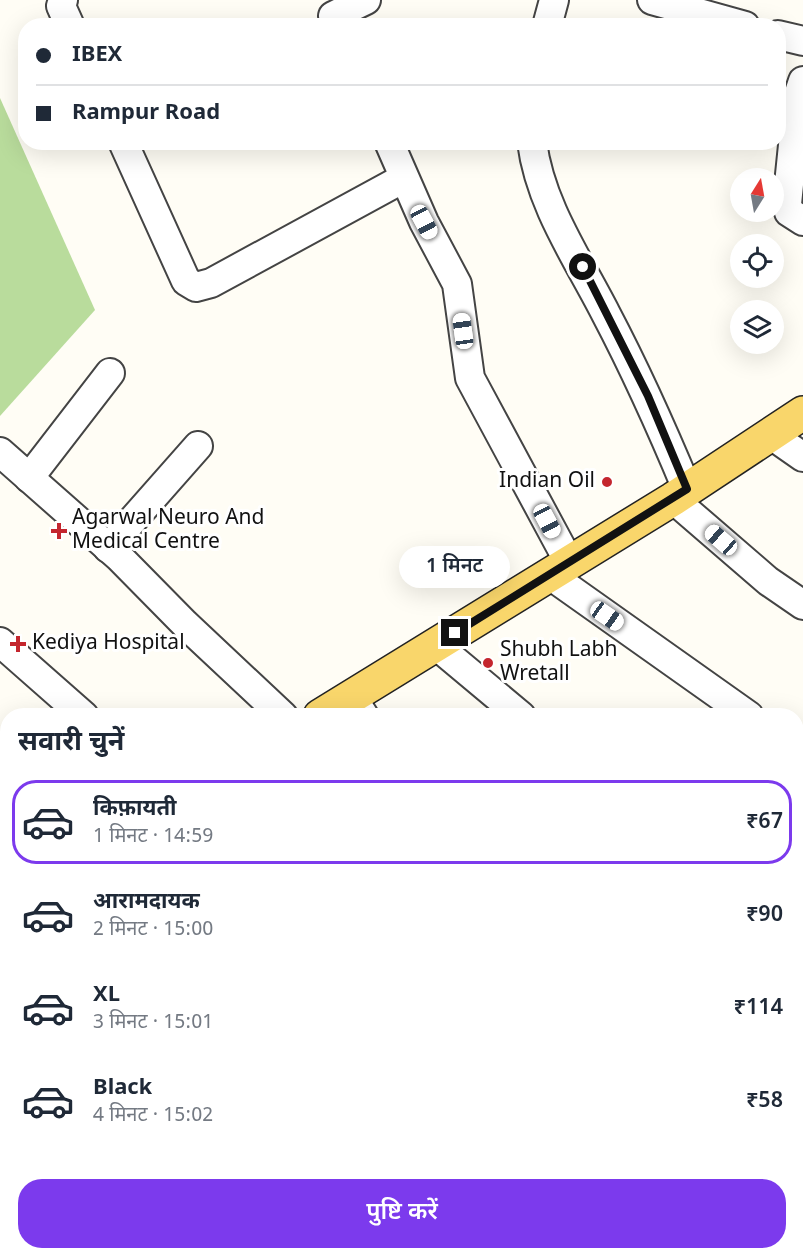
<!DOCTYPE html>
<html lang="hi">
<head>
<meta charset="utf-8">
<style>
  body { margin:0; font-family:Georgia,"Noto Sans Devanagari",serif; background:#f6f6f7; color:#1f2937; height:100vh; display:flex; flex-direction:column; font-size:22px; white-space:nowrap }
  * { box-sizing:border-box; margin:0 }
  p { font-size:20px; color:#747a83 }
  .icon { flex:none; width:33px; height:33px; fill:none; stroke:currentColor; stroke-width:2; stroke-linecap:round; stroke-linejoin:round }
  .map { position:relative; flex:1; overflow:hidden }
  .details { position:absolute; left:0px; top:708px; width:804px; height:552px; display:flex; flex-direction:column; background:#fff; border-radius:24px 24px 0 0; box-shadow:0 6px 24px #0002 }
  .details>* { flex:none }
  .top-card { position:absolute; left:18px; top:18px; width:768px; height:132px; border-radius:24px; box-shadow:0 6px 24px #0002; display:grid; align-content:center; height:132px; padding:0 18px; background:#fff }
  .needle { width:39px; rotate:11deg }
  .fabs { position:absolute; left:730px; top:168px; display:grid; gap:12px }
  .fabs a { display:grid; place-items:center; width:54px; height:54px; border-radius:50%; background:#fff; box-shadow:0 6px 24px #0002; font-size:30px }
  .end { position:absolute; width:27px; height:27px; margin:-14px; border:8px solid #111; background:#fff; box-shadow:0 0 0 3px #fff }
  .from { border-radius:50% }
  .bubble { position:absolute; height:42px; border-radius:21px; background:#fff; box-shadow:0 6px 24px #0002; font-size:20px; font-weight:600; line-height:42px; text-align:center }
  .car { position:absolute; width:18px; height:36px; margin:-18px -9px; border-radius:8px; box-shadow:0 0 4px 2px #0007; background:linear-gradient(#fff 24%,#345 0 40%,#fff 0 76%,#345 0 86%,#fff 0) }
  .top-card b { display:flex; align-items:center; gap:21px; height:57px; font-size:22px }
  .top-card b+b { border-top:2px solid #e0e1e3 }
  .top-card i { width:15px; height:15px; background:#1f2937 }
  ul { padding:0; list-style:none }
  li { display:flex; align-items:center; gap:18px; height:84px; margin:0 12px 9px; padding:0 6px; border:3px solid transparent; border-radius:24px }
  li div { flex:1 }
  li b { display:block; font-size:22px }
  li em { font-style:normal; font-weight:600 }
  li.on { border-color:#7c3aed }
  li>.icon { width:54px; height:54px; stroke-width:1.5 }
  h2 { padding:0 18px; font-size:27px; line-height:72px }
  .action { display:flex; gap:12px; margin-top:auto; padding:12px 18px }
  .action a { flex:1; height:69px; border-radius:24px; background:#7c3aed; color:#fff; font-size:24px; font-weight:600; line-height:69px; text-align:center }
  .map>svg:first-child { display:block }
  .forest { fill:#b9dc9c }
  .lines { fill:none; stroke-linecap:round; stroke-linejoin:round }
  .minor-casing { stroke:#444; stroke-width:32 }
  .major-casing { stroke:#222; stroke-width:36 }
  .minor { stroke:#fff; stroke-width:28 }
  .major { stroke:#f9d66b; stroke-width:33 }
  .route { stroke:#111; stroke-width:8 }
  .poi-dot { fill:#c4262e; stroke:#fff; stroke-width:2 }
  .labels { text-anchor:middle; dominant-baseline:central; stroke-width:6; stroke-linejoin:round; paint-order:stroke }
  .poi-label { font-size:21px; fill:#111; stroke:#fff; text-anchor:start }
</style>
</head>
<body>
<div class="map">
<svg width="803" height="1260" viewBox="0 0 803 1260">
  <rect width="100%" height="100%" fill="#fffdf5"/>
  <!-- forest -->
  <path class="forest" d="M0,98L95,310L0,416Z"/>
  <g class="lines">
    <defs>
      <g id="minor">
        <path d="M63,0L61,6L70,26"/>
        <path d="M652,0L745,26"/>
        <path d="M333,16L366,0"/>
        <path d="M547,26L554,0"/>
        <path d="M778,35L803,41"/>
        <path d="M803,81L798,96L787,204L789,212L803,221"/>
        <path d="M123,142L186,281L196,287L211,283L404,178"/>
        <path d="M389,142L424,222L457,284L470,378L569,562"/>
        <path d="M532,142C540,205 578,259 606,314C636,371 662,429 687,489"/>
        <path d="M770,434L803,457"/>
        <path d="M0,452L119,557L185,624L283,716"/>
        <path d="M29,478L110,373"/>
        <path d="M673,499L768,581L803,605"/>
        <path d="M108,548L198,446"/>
        <path d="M550,575L749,716"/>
        <path d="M0,642L84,716"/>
        <path d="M436,645L521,716"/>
        <path d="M352,697L364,716"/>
        <path d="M796,748L803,753"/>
        <path d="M0,837L8,844"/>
        <path d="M796,906L803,911"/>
        <path d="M0,1028L8,1034"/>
        <path d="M796,1051L803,1056"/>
        <path d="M796,1195L803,1200"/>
        <path d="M8,1252L18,1260"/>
        <path d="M257,1252L267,1260"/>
        <path d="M446,1252L459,1260"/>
        <path d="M635,1252L646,1260"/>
        <path d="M326,1260L333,1252"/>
      </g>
      <g id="major">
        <path d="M320,716L673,499L803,413"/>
        <path d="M0,897L8,893"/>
      </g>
    </defs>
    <!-- minor casing -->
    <use href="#minor" class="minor-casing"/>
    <!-- major casing -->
    <use href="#major" class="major-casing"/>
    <!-- minor -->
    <use href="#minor" class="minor"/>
    <!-- major -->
    <use href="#major" class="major"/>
  </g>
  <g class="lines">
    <!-- route -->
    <path class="route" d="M455,633L687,489L648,396L583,267"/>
  </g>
  <!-- markers -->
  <g class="poi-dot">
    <circle cx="607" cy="482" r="6"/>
    <path d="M56 522h6v6h6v6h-6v6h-6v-6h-6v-6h6z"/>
    <path d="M15 635h6v6h6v6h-6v6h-6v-6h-6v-6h6z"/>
    <circle cx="488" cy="663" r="6"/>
  </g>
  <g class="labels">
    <!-- poi labels -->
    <g class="poi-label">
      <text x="595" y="482" text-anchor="end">Indian Oil</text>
      <text x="72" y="519">Agarwal Neuro And<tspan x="72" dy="24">Medical Centre</tspan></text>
      <text x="32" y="644">Kediya Hospital</text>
      <text x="500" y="651">Shubh Labh<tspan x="500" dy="24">Wretall</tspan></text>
    </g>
  </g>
</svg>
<div class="fabs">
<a><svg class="needle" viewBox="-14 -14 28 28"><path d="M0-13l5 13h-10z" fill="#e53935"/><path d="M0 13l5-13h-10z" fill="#747a83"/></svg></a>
<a><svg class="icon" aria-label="locate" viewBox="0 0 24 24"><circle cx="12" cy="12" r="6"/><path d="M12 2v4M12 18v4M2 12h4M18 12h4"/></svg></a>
<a><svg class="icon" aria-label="layers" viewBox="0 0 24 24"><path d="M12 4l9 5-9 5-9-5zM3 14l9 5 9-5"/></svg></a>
</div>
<i class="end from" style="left:583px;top:267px"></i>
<i class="end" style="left:455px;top:633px"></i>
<div class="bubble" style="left:399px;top:546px;width:111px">1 मिनट</div>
<i class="car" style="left:424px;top:222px;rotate:152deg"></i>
<i class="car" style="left:463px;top:331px;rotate:352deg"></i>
<i class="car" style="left:547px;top:521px;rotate:152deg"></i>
<i class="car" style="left:721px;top:540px;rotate:311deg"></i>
<i class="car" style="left:607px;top:616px;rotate:125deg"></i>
<div class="top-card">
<b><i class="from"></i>IBEX</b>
<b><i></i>Rampur Road</b>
</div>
<section class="details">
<h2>सवारी चुनें</h2>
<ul>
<li class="on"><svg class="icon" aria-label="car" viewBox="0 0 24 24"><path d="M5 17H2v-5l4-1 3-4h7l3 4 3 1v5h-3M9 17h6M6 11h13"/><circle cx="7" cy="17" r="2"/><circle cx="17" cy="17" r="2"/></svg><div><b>किफ़ायती</b><p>1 मिनट · 14:59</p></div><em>₹67</em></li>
<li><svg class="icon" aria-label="car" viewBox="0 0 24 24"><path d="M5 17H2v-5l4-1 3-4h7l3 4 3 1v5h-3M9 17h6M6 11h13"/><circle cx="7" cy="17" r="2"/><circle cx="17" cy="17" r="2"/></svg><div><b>आरामदायक</b><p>2 मिनट · 15:00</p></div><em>₹90</em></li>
<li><svg class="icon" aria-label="car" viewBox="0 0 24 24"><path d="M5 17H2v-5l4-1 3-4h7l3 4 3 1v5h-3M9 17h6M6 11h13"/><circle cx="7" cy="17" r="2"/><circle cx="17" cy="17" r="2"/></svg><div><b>XL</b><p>3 मिनट · 15:01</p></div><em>₹114</em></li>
<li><svg class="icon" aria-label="car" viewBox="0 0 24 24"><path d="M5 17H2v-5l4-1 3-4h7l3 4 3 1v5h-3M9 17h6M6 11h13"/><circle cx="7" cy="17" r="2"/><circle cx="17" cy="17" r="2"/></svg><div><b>Black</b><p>4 मिनट · 15:02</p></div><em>₹58</em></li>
</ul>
<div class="action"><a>पुष्टि करें</a></div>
</section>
</div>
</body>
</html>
